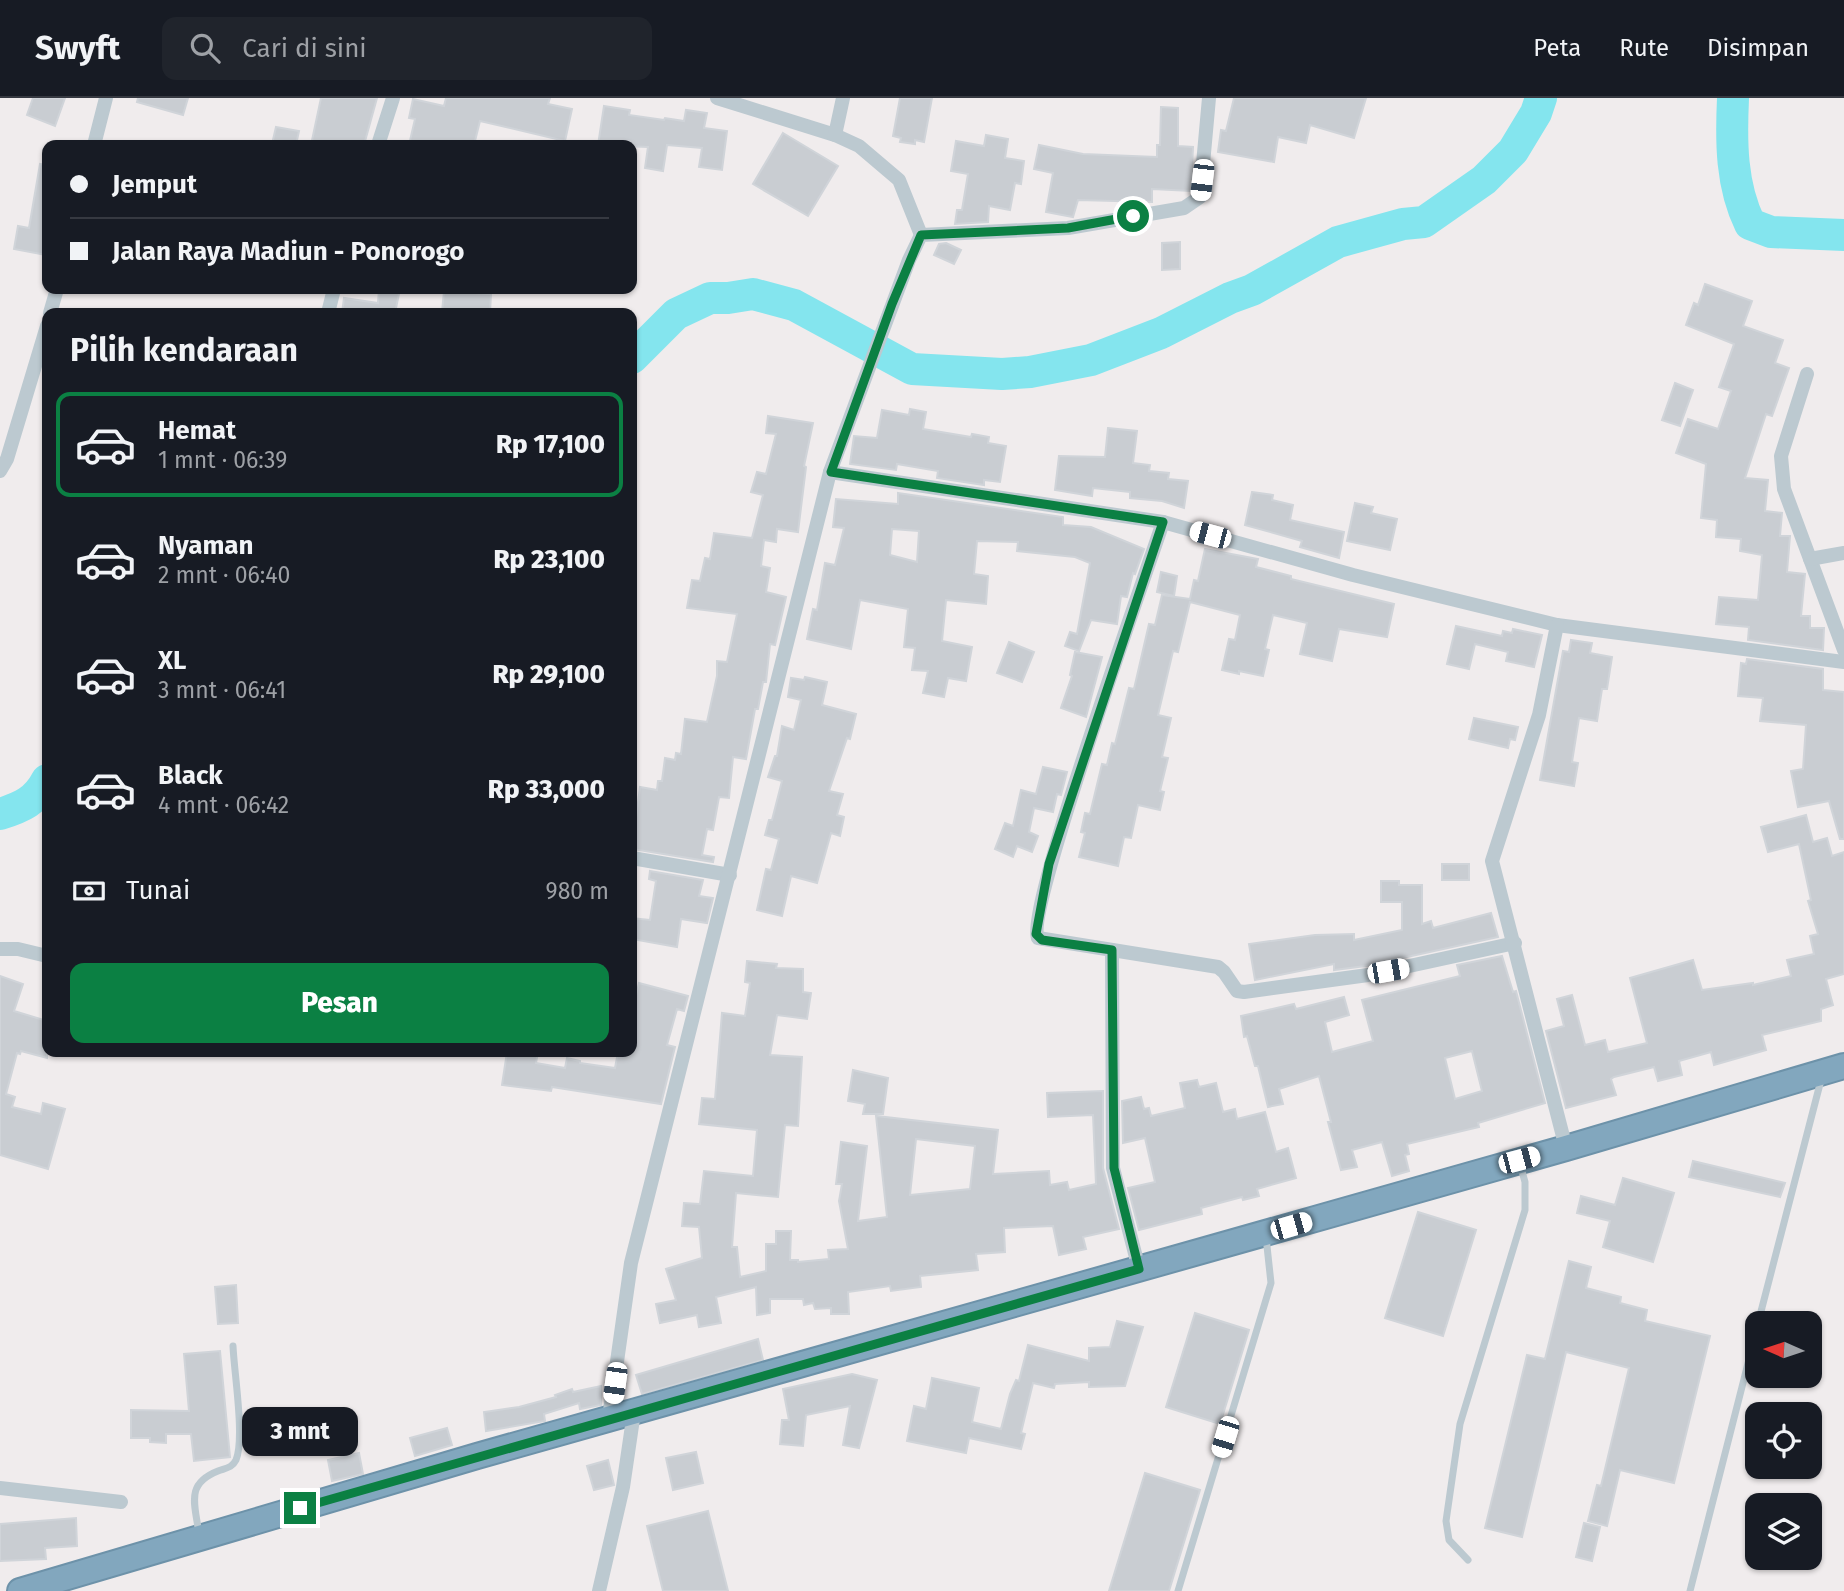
<!DOCTYPE html>
<html lang="id">
<head>
<meta charset="utf-8">
<style>
  body { margin:0; font-family:"Fira Sans",sans-serif; background:#20242c; color:#f1f3f6; height:100vh; display:flex; flex-direction:column; font-size:26px; white-space:nowrap }
  * { box-sizing:border-box; margin:0 }
  p { font-size:23px; color:#9ea1a6 }
  .icon { flex:none; width:38px; height:38px; fill:none; stroke:currentColor; stroke-width:2; stroke-linecap:round; stroke-linejoin:round }
  .map { position:relative; flex:1; overflow:hidden }
  .panel { position:absolute; left:42px; top:210px; width:595px; height:749px; display:flex; flex-direction:column; background:#171b24; border-radius:14px; box-shadow:0 2px 5px #0004 }
  .panel>* { flex:none }
  .top-card { position:absolute; left:42px; top:42px; width:595px; height:154px; border-radius:14px; box-shadow:0 2px 5px #0004; display:grid; align-content:center; height:154px; padding:0 28px; background:#171b24 }
  .needle { width:46px; rotate:273deg }
  .tools { position:absolute; left:1745px; top:1213px; display:grid; gap:14px }
  .tools a { display:grid; place-items:center; width:77px; height:77px; border-radius:14px; background:#171b24; box-shadow:0 2px 5px #0004; font-size:35px }
  .end { position:absolute; width:32px; height:32px; margin:-16px; border:9px solid #0b8043; background:#fff; box-shadow:0 0 0 4px #fff }
  .from { border-radius:50% }
  .bubble { position:absolute; height:49px; border-radius:14px; background:#171b24; box-shadow:0 2px 5px #0004; font-size:23px; font-weight:800; line-height:49px; text-align:center }
  .car { position:absolute; width:21px; height:42px; margin:-21px -10px; border-radius:9px; box-shadow:0 0 5px 2px #0007; background:linear-gradient(#fff 24%,#345 0 40%,#fff 0 76%,#345 0 86%,#fff 0) }
  .top-card b { display:flex; align-items:center; gap:24px; height:66px; font-size:26px }
  .top-card b+b { border-top:2px solid #363941 }
  .top-card i { width:18px; height:18px; background:#f1f3f6 }
  ul { padding:0; list-style:none }
  li { display:flex; align-items:center; gap:21px; height:105px; margin:0 14px 10px; padding:0 14px; border:4px solid transparent; border-radius:14px }
  li div { flex:1 }
  li b { display:block; font-size:26px }
  li em { font-style:normal; font-weight:800 }
  li.selected { border-color:#0b8043 }
  li>.icon { width:63px; height:63px; stroke-width:1.5 }
  h2 { padding:0 28px; font-size:32px; line-height:84px }
  .pay { display:flex; align-items:center; gap:18px; height:77px; padding:0 28px; font-size:26px }
  .pay p { margin-inline-start:auto }
  .cta { display:flex; gap:14px; margin-top:auto; padding:14px 28px }
  .cta a { flex:1; height:80px; border-radius:14px; background:#0b8043; color:#fff; font-size:28px; font-weight:800; line-height:80px; text-align:center }
  header { display:flex; align-items:center; gap:42px; box-sizing:border-box; height:98px; padding:0 35px; background:#171b24; border-bottom:2px solid #363941 }
  header strong { font-size:33px }
  nav { display:flex; gap:38px; margin-inline-start:auto; font-size:24px }
  .search { width:490px; height:63px; background:#20242c; display:flex; align-items:center; gap:18px; box-sizing:border-box; padding:0 24px; border-radius:14px; color:#9ea1a6; font-size:26px }
  .map>svg:first-child { display:block }
  .lines { fill:none; stroke-linecap:round; stroke-linejoin:round }
  .river { stroke:#84e5ee; stroke-width:32 }
  .building { fill:#c9cdd2; stroke:#d0d4d9; stroke-width:2; fill-rule:evenodd }
  .highway-casing { stroke:#6d92a9; stroke-width:28 }
  .lane { stroke:#bcc9d0; stroke-width:7 }
  .street { stroke:#bcc9d0; stroke-width:14 }
  .highway { stroke:#82a7be; stroke-width:24 }
  .route { stroke:#0b8043; stroke-width:9 }
</style>
</head>
<body>
<header>
<strong>Swyft</strong>
<div class="search"><svg class="icon" aria-label="search" viewBox="0 0 24 24"><circle cx="10" cy="10" r="6"/><path d="M15 15l6 6"/></svg>Cari di sini</div>
<nav><a>Peta</a><a>Rute</a><a>Disimpan</a></nav>
</header>
<div class="map">
<svg width="1844" height="1493" viewBox="0 0 1844 1493">
  <rect width="100%" height="100%" fill="#f0eced"/>
  <g class="lines">
    <!-- river -->
    <g class="river">
      <path d="M1733,0C1731,44 1731,87 1750,126L1771,134L1844,137"/>
      <path d="M632,260L676,216L710,200H728L753,196L794,207L912,271L1002,276L1030,274L1091,262L1161,235L1230,200L1252,192L1338,144L1403,126L1424,124L1484,82L1513,53L1536,15L1541,0"/>
      <path d="M0,716C22,709 36,703 47,682"/>
    </g>
  </g>
  <!-- building -->
  <g class="building">
    <path d="M33,0H65L55,28L27,17Z"/>
    <path d="M138,0H188L183,17L137,4Z"/>
    <path d="M321,0H377L364,47H311Z"/>
    <path d="M446,0H550L548,6L572,11L565,43L480,23L474,47H409L415,21L409,20L413,1L444,8Z"/>
    <path d="M900,0H932L924,44L915,42V46L900,44L901,40L893,38Z"/>
    <path d="M1234,0H1366L1354,40L1310,27L1306,45L1278,39L1274,64L1218,54L1221,32L1226,33Z"/>
    <path d="M604,8L630,12L629,17L664,22L665,20L684,23L686,12L707,15L704,30L727,33L722,72L699,69L702,50L667,47L663,73L645,70L648,49L598,47Z"/>
    <path d="M1161,9L1178,10V48L1193,49L1191,93L1152,91V104L1078,102L1073,119L1046,114L1053,75L1034,71L1039,47L1083,56L1157,59V47H1160Z"/>
    <path d="M276,29L299,33L296,47L272,46Z"/>
    <path d="M783,35L838,68L808,118L753,86Z"/>
    <path d="M986,37L1008,41L1005,60L1024,63L1021,86L1015,85L1010,112L989,108L988,124L955,126L957,112H962L968,76L951,73L956,43L984,48Z"/>
    <path d="M40,66L47,67L46,157L14,151L18,128L29,130Z"/>
    <path d="M1180,144V171L1162,172V145Z"/>
    <path d="M946,145L961,152L954,166L934,157L939,146Z"/>
    <path d="M1705,186L1752,203L1743,228L1783,242L1775,265L1789,270L1772,318L1766,316L1745,380L1768,382L1765,413L1782,415L1780,438H1790L1787,474L1805,476L1801,518H1810V530H1824L1823,552L1748,542L1749,529L1716,526L1719,499L1758,502L1762,457L1740,453L1741,441L1716,439L1717,422L1701,420L1706,366L1676,355L1688,321L1718,331L1731,293L1719,289L1734,246L1686,227L1694,205L1698,207Z"/>
    <path d="M379,191H400L395,215H342L344,200L378,205Z"/>
    <path d="M450,191H476V195L491,196L490,215L442,214L444,193H450Z"/>
    <path d="M1675,285L1693,292L1680,328L1662,322Z"/>
    <path d="M910,311L926,314L923,331L971,339L972,336L989,339L988,345L1006,348L1000,384L984,382V387L937,380L938,373L897,366L896,372L850,366L854,338L877,340L882,312L909,317Z"/>
    <path d="M768,318L813,325L804,368L806,369L798,434L777,431L776,444L764,442L761,468L770,470L766,494L786,499L775,547L770,546L766,584H763L758,611H755L746,661L733,659L729,700L719,699L713,732L707,731L702,757L714,759L713,764L632,751V728H635L640,689L657,692L658,683H662L665,660L675,662L676,655L681,656L685,621L707,624L717,578V563L727,564L737,516L687,510L692,482L700,483L705,460L710,461L714,435L752,440L763,397L751,394L757,374L766,376L776,336L766,335Z"/>
    <path d="M1108,330L1137,333L1133,365L1150,367L1149,373L1169,375L1168,381L1188,383L1184,410L1162,403L1130,400V394L1093,390L1092,398L1055,392L1059,358L1105,359Z"/>
    <path d="M1252,394L1273,397L1272,402L1293,407L1290,422L1344,434L1339,460L1300,449L1302,443L1245,427Z"/>
    <path d="M898,395L1063,419V427L1091,429L1144,451L1135,476L1133,475L1127,499L1121,498L1117,526L1091,522L1079,553L1065,548L1070,534L1077,536L1090,465L1075,459L1017,453L1018,444L977,443L974,476L988,478L986,506L946,502L942,543L972,549L966,583L948,580L944,599L923,595L928,573L912,572L915,550L904,549L908,511L860,502L851,551L807,541L813,511L817,512L825,465L835,467L844,430L833,429L836,401L898,406ZM892,431L919,433L917,464L890,457Z"/>
    <path d="M1355,405L1373,409L1371,415L1397,421L1390,452L1347,443Z"/>
    <path d="M1205,451L1258,461L1256,469L1291,478V481L1394,506L1387,539L1339,531L1332,563L1300,556L1307,525L1273,517L1265,551L1269,552L1263,578L1239,573V576L1222,572L1229,541L1235,542L1240,517L1190,504L1178,554L1173,553L1158,617L1171,620L1162,659L1168,660L1160,693L1164,694L1160,712L1138,707L1131,740L1124,739L1118,768L1079,759L1085,735L1081,734L1085,715L1090,716L1102,666L1107,667L1112,645L1115,646L1129,590L1134,591L1149,526L1155,527L1162,497L1190,501L1194,482L1198,483Z"/>
    <path d="M1161,474L1177,478L1174,498L1157,494Z"/>
    <path d="M1456,528L1502,538L1503,533L1512,535L1513,531L1542,537L1534,569L1506,563L1508,554L1475,546L1469,571L1447,566Z"/>
    <path d="M1571,542L1592,545L1590,555L1612,559L1607,591H1602L1597,623L1579,620L1572,664L1578,665L1574,688L1540,682L1563,553L1569,554Z"/>
    <path d="M1009,544L1034,554L1022,584L997,575Z"/>
    <path d="M1075,554L1102,559L1086,619L1061,610L1072,578L1070,577Z"/>
    <path d="M1747,561L1823,571V592L1844,594V741H1840L1829,703L1798,709L1791,673L1803,671L1806,627L1760,623L1763,600L1738,598L1741,565L1746,566Z"/>
    <path d="M805,579L827,584L822,607L856,616L850,641L847,640L829,693L843,696L837,717L844,719L840,738L831,735L817,785L791,778L782,818L757,812L766,771L771,772L779,741L765,737L769,722H772L782,683L768,679L775,658H777L782,628L794,632L801,602L788,599L791,580L804,582Z"/>
    <path d="M1474,620L1518,629L1515,642L1510,641L1508,650L1469,641Z"/>
    <path d="M1043,669L1067,674L1061,697L1057,696L1053,714L1034,710L1029,734L1038,738L1032,754L1017,748L1013,759L995,751L1005,725L1013,728L1021,692L1036,696Z"/>
    <path d="M1806,717L1813,744L1827,740L1832,758L1844,754V876L1826,881L1833,907L1821,911V923L1762,937L1766,952L1714,967L1711,954L1679,963L1682,977L1658,983L1654,969L1614,979L1611,981L1616,997L1566,1010L1546,933L1564,928L1557,901L1572,897L1585,947L1605,942L1608,954L1647,945L1630,880L1693,862L1702,892L1753,885V887L1791,878L1787,862L1814,856L1810,838L1818,836L1808,803L1811,802L1799,746L1768,754L1761,729Z"/>
    <rect x="1442" y="766" width="27" height="16"/>
    <path d="M650,773L703,782L699,798L713,800L707,825L681,821L677,849L632,841V820L650,822L656,783L649,781Z"/>
    <path d="M1381,783H1399V787H1422V826L1431,823L1433,830L1491,815L1498,839L1366,868L1334,872V866L1255,882L1249,846L1315,837L1354,836V842L1402,832V804H1381Z"/>
    <path d="M1502,858L1513,894L1516,893L1545,1005L1478,1025L1479,1029L1407,1046L1409,1056L1405,1057L1409,1073L1392,1078L1382,1044L1352,1052L1357,1069L1341,1072L1328,1024H1331L1319,978L1279,991L1283,1006L1268,1009L1258,968H1255L1247,938L1244,939L1241,918L1294,906L1296,911L1344,899L1349,917L1325,924L1332,954L1373,943L1362,902L1460,878L1457,867ZM1472,953L1482,993L1455,1001L1445,960Z"/>
    <path d="M747,863L777,866L776,870L803,871V894L811,895L807,921L777,917L770,957L802,959L798,1028L785,1027L778,1099L736,1095L732,1149H737L740,1179L766,1173V1146H776V1133H791L790,1162H798V1164L829,1161L828,1152L848,1151L839,1103L842,1086H836L841,1044L867,1048L858,1123L887,1119L876,1018L998,1032L993,1076L1049,1073L1050,1087L1067,1084L1069,1092L1096,1086L1093,1017L1048,1019L1047,995L1103,993V1070L1119,1131L1083,1139L1086,1151L1059,1157L1053,1128L1004,1130L1005,1154L976,1156L978,1172L920,1178L921,1189L891,1193L890,1188L848,1194L849,1216H831V1210L815,1211L813,1205L804,1207L803,1201H770V1215L757,1217L756,1189L716,1199L721,1225L699,1229L697,1217L660,1225L656,1206L676,1202L666,1171L702,1160L699,1129L682,1128L684,1105L700,1106L704,1073L753,1078L757,1032L699,1026L702,1000L715,1001L722,915L745,918L750,885L745,884ZM916,1041L975,1048L970,1091L910,1097Z"/>
    <path d="M0,878L23,886L14,913L47,923V960L21,953L20,956L17,955L6,996L15,999L12,1009L41,1016L43,1005L65,1011L48,1071L0,1057Z"/>
    <path d="M639,885L688,898L684,913L677,911L667,947L675,949L661,1006L552,989L551,993L502,987L507,954H538L536,965L565,970L567,960L580,963V965L615,970L618,954H632V901L635,902Z"/>
    <path d="M853,972L888,980L883,1016H863L865,1006L848,1003Z"/>
    <path d="M1197,982L1199,989L1216,985L1223,1014L1235,1011L1237,1021L1265,1014L1276,1054L1288,1050L1296,1080L1257,1091L1259,1098L1243,1102L1242,1099L1201,1110L1202,1116L1139,1132L1128,1090L1155,1084L1145,1040L1123,1045L1122,1003L1141,999L1144,1011L1149,1010L1151,1018L1185,1010L1180,985Z"/>
    <path d="M1693,1063L1785,1085L1780,1099L1689,1079Z"/>
    <path d="M1623,1080L1674,1095L1653,1164L1603,1149L1610,1123L1577,1115L1581,1098L1615,1107Z"/>
    <path d="M1418,1114L1476,1132L1443,1238L1385,1220Z"/>
    <path d="M1569,1163L1591,1169L1586,1190L1621,1199L1620,1205L1647,1212L1645,1223L1710,1238L1674,1385L1620,1372L1607,1428L1588,1423L1597,1387L1601,1388L1629,1270L1566,1254L1522,1439L1485,1430L1527,1257L1545,1261Z"/>
    <path d="M236,1187L238,1225L218,1226L215,1189Z"/>
    <path d="M1195,1215L1249,1232L1220,1326L1166,1309Z"/>
    <path d="M1117,1223L1143,1229L1125,1288L1089,1289V1284L1055,1286L1054,1290L1033,1285L1021,1335L1025,1336L1021,1351L969,1340L966,1355L907,1343L914,1308L926,1311L932,1280L979,1290L972,1324L1001,1331L1010,1296L1016,1282L1019,1283L1028,1247L1089,1263V1250L1110,1249Z"/>
    <path d="M758,1241L763,1262L642,1296L636,1277Z"/>
    <path d="M220,1253L230,1359L194,1363L191,1336H166V1345L150,1344V1340H131V1312L189,1313L184,1256Z"/>
    <path d="M852,1276L877,1282L859,1350L843,1347L850,1308L806,1317L803,1348L780,1346L782,1322H789L783,1291Z"/>
    <path d="M601,1288V1307L580,1311L579,1305L544,1316L545,1323L486,1333L484,1314L519,1309L556,1299L555,1297L572,1291L573,1294Z"/>
    <path d="M447,1330L452,1347L415,1358L410,1340Z"/>
    <path d="M696,1354L703,1385L673,1392L666,1360Z"/>
    <path d="M359,1355L363,1376L332,1383L328,1362Z"/>
    <path d="M608,1362L614,1387L594,1392L587,1368Z"/>
    <path d="M1145,1375L1200,1392L1169,1493H1109Z"/>
    <path d="M708,1413L728,1493H663L647,1428Z"/>
    <path d="M76,1420L77,1448L45,1450L46,1461L0,1463V1426Z"/>
    <path d="M1584,1425L1600,1429L1592,1463L1576,1459Z"/>
  </g>
  <g class="lines">
    <defs>
      <path id="highway" d="M20,1493L477,1358L1566,1050L1844,968"/>
    </defs>
    <!-- highway casing -->
    <use href="#highway" class="highway-casing"/>
    <!-- lane -->
    <g class="lane">
      <path d="M1758,1225L1821,982"/>
      <path d="M199,1436C195,1406 185,1386 218,1373C226,1370 232,1370 236,1362C245,1340 234,1274 233,1248"/>
      <path d="M1468,1462L1449,1442L1446,1423L1460,1326L1525,1112V1084L1520,1066"/>
      <path d="M1178,1493L1271,1185L1266,1139"/>
      <path d="M1690,1493L1757,1230"/>
    </g>
    <!-- street -->
    <g class="street">
      <path d="M717,0L835,37L859,48L899,82L921,137"/>
      <path d="M835,37L843,0"/>
      <path d="M94,47L106,0"/>
      <path d="M378,47L393,0"/>
      <path d="M50,215L57,191"/>
      <path d="M328,215L334,191"/>
      <path d="M1807,276L1781,358L1784,391L1844,552"/>
      <path d="M0,373L7,361L47,228"/>
      <path d="M830,374L1163,424L1353,477L1557,527L1844,564"/>
      <path d="M1163,424C1146,476 1025,814 1038,840L1218,869L1224,874L1237,893L1244,894L1368,877L1515,845"/>
      <path d="M1810,461L1844,455"/>
      <path d="M1557,527L1539,617L1492,763L1566,1050"/>
      <path d="M632,760L730,777"/>
      <path d="M0,851H18L47,858"/>
      <path d="M1112,852L1113,1070L1139,1171"/>
      <path d="M609,1320L631,1165L830,374L909,162L921,137L1068,130L1184,110L1200,99L1209,0"/>
      <path d="M0,1390L121,1404"/>
      <path d="M599,1493L623,1389L634,1314"/>
    </g>
    <!-- highway -->
    <use href="#highway" class="highway"/>
  </g>
  <g class="lines">
    <!-- route -->
    <path class="route" d="M300,1410L1139,1171L1114,1070L1112,852L1042,842L1036,836L1049,766L1163,424L831,374L892,206L921,137L1068,130L1133,118"/>
  </g>
</svg>
<div class="tools">
<a><svg class="needle" viewBox="-14 -14 28 28"><path d="M0-13l5 13h-10z" fill="#e53935"/><path d="M0 13l5-13h-10z" fill="#9ea1a6"/></svg></a>
<a><svg class="icon" aria-label="locate" viewBox="0 0 24 24"><circle cx="12" cy="12" r="6"/><path d="M12 2v4M12 18v4M2 12h4M18 12h4"/></svg></a>
<a><svg class="icon" aria-label="layers" viewBox="0 0 24 24"><path d="M12 4l9 5-9 5-9-5zM3 14l9 5 9-5"/></svg></a>
</div>
<i class="end from" style="left:1133px;top:118px"></i>
<i class="end" style="left:300px;top:1410px"></i>
<div class="bubble" style="left:242px;top:1309px;width:116px">3 mnt</div>
<i class="car" style="left:1202px;top:82px;rotate:187deg"></i>
<i class="car" style="left:1210px;top:437px;rotate:285deg"></i>
<i class="car" style="left:1388px;top:873px;rotate:80deg"></i>
<i class="car" style="left:1519px;top:1062px;rotate:75deg"></i>
<i class="car" style="left:1291px;top:1128px;rotate:74deg"></i>
<i class="car" style="left:615px;top:1285px;rotate:188deg"></i>
<i class="car" style="left:1225px;top:1339px;rotate:197deg"></i>
<div class="top-card">
<b><i class="from"></i>Jemput</b>
<b><i></i>Jalan Raya Madiun - Ponorogo</b>
</div>
<section class="panel">
<h2>Pilih kendaraan</h2>
<ul>
<li class="selected"><svg class="icon" aria-label="car" viewBox="0 0 24 24"><path d="M5 17H2v-5l4-1 3-4h7l3 4 3 1v5h-3M9 17h6M6 11h13"/><circle cx="7" cy="17" r="2"/><circle cx="17" cy="17" r="2"/></svg><div><b>Hemat</b><p>1 mnt · 06:39</p></div><em>Rp 17,100</em></li>
<li><svg class="icon" aria-label="car" viewBox="0 0 24 24"><path d="M5 17H2v-5l4-1 3-4h7l3 4 3 1v5h-3M9 17h6M6 11h13"/><circle cx="7" cy="17" r="2"/><circle cx="17" cy="17" r="2"/></svg><div><b>Nyaman</b><p>2 mnt · 06:40</p></div><em>Rp 23,100</em></li>
<li><svg class="icon" aria-label="car" viewBox="0 0 24 24"><path d="M5 17H2v-5l4-1 3-4h7l3 4 3 1v5h-3M9 17h6M6 11h13"/><circle cx="7" cy="17" r="2"/><circle cx="17" cy="17" r="2"/></svg><div><b>XL</b><p>3 mnt · 06:41</p></div><em>Rp 29,100</em></li>
<li><svg class="icon" aria-label="car" viewBox="0 0 24 24"><path d="M5 17H2v-5l4-1 3-4h7l3 4 3 1v5h-3M9 17h6M6 11h13"/><circle cx="7" cy="17" r="2"/><circle cx="17" cy="17" r="2"/></svg><div><b>Black</b><p>4 mnt · 06:42</p></div><em>Rp 33,000</em></li>
</ul>
<div class="pay"><svg class="icon" aria-label="cash" viewBox="0 0 24 24"><path d="M3 7h18v10H3z"/><circle cx="12" cy="12" r="2"/></svg>Tunai<p>980 m</p></div>
<div class="cta"><a>Pesan</a></div>
</section>
</div>
</body>
</html>
